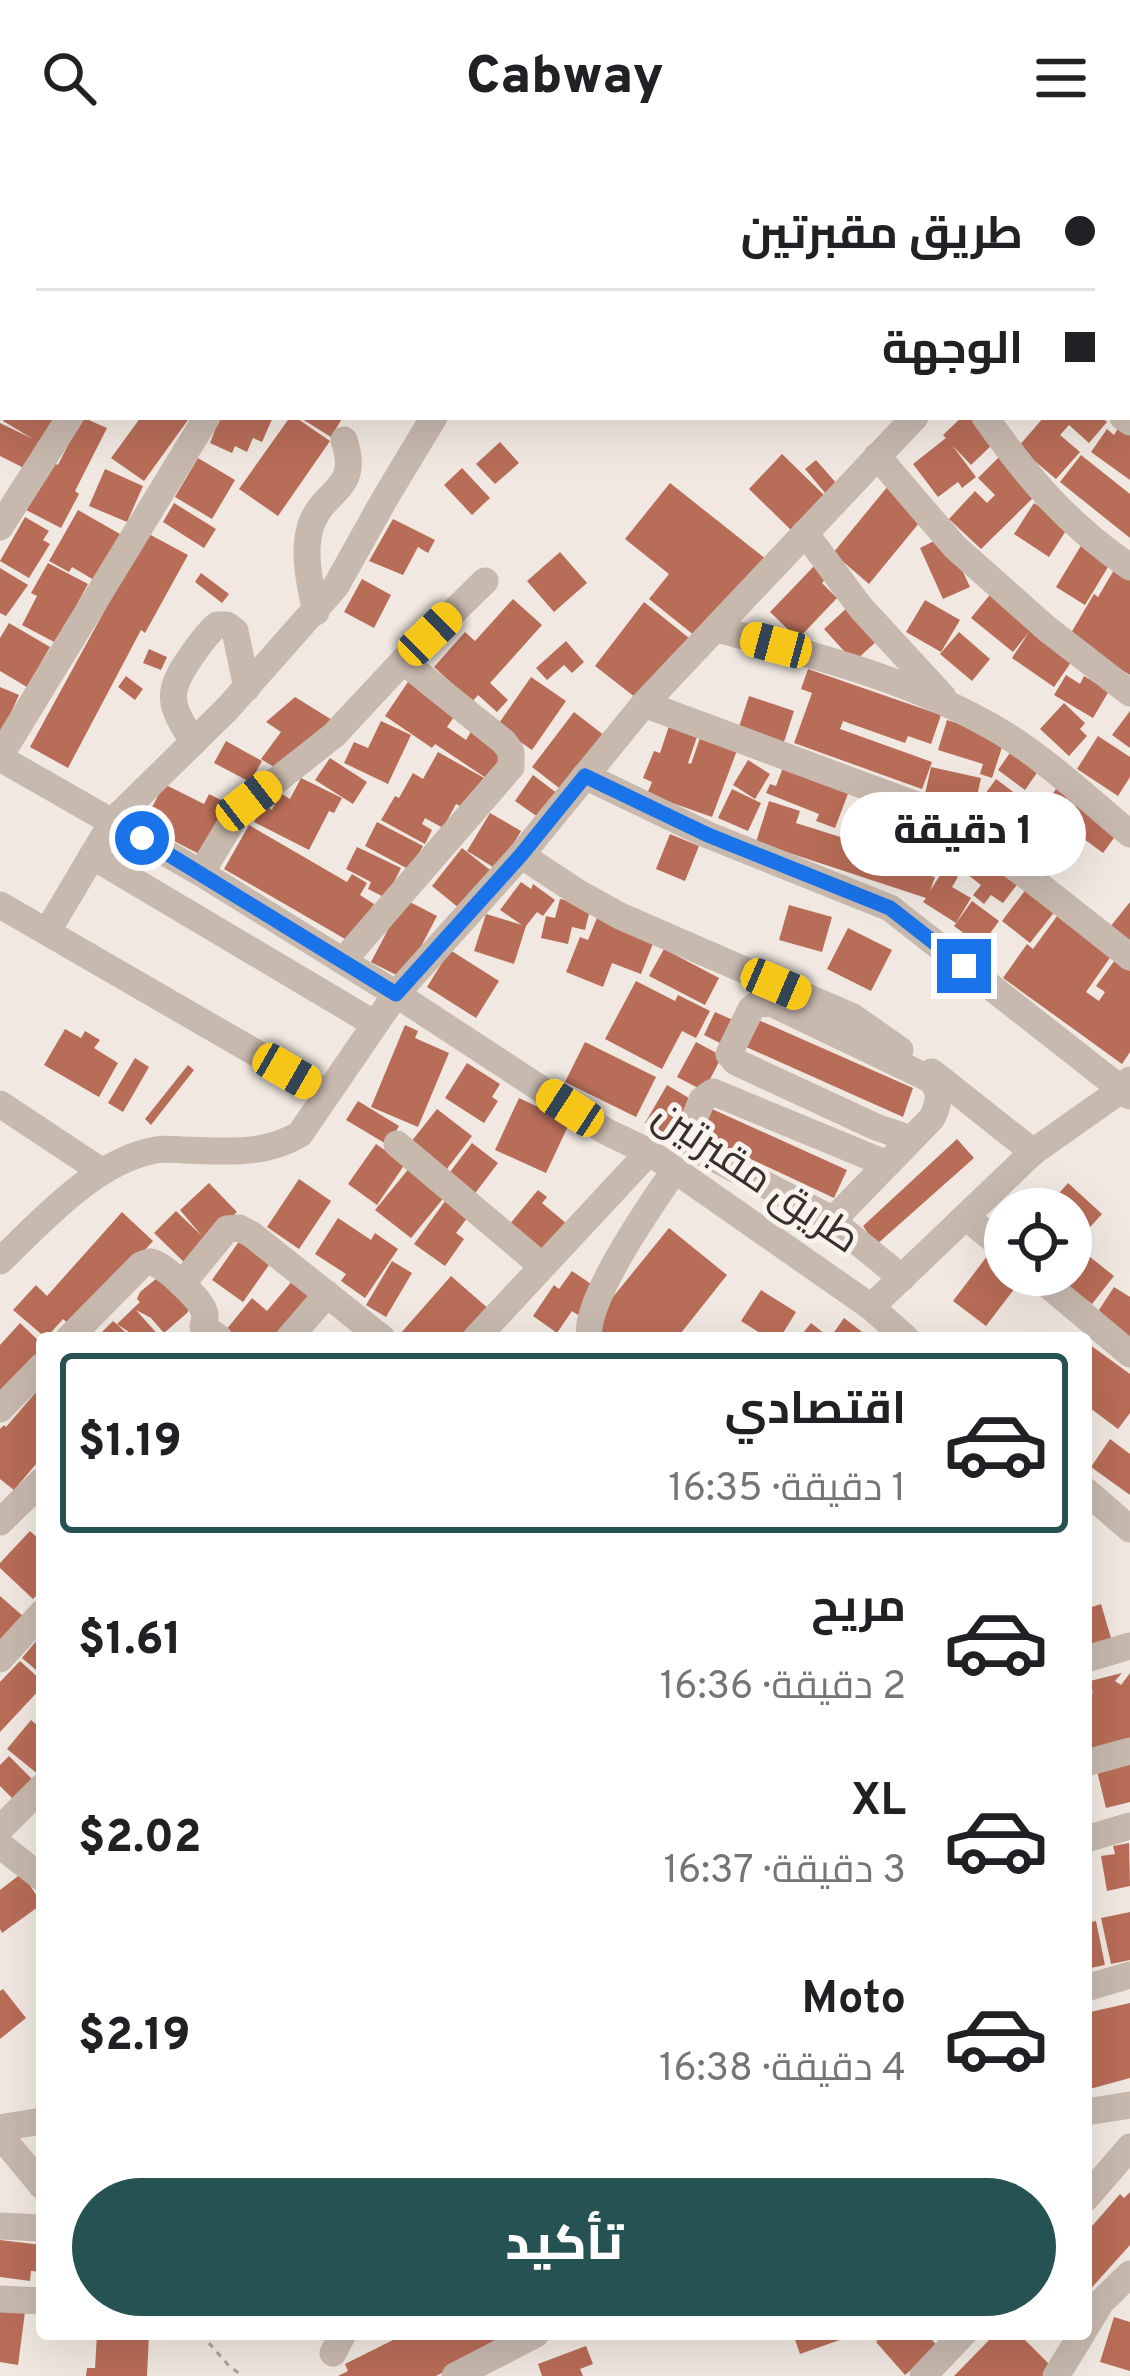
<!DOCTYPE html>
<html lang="ar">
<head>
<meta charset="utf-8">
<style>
  body { margin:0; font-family:Overpass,Cairo,sans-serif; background:#f6f6f6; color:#202124; direction:rtl; height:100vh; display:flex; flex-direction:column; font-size:45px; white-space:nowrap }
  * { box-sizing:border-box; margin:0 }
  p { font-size:39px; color:#757577 }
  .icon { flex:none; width:66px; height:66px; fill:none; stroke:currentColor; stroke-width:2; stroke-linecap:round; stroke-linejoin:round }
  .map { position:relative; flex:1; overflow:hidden; direction:ltr }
  .side { position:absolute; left:36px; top:1176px; width:1056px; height:1008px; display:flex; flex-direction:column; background:#fff; border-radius:12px; box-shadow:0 12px 48px #0002; direction:rtl }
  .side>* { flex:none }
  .guide { position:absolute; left:0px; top:0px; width:1131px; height:264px; box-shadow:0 12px 48px #0002; direction:rtl; display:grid; align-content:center; height:264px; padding:0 36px; background:#fff }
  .buttons { position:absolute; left:984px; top:1032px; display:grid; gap:24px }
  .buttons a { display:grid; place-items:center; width:108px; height:108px; border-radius:50%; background:#fff; box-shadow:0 12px 48px #0002; font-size:60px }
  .end { position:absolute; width:54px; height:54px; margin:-27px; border:15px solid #1a73e8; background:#fff; box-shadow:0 0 0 6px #fff }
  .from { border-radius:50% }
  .bubble { position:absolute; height:84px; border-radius:42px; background:#fff; box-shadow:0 12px 48px #0002; font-size:39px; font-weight:800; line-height:84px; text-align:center; direction:rtl }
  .car { position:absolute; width:36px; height:72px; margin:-36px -18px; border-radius:15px; box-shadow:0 0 9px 3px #0007; background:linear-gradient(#f5c518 24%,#345 0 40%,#f5c518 0 76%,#345 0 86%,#f5c518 0) }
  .guide b { display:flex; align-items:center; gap:42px; height:114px; font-size:45px }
  .guide b+b { border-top:3px solid #e0e0e0 }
  .guide i { width:30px; height:30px; background:#202124 }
  ul { padding:21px 0 0; list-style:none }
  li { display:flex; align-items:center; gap:36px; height:180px; margin:0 24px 18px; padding:0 12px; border:6px solid transparent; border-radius:12px }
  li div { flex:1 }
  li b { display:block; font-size:45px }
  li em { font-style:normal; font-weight:800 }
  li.selected { border-color:#265254 }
  li>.icon { width:108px; height:108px; stroke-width:1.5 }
  .cta { display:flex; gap:24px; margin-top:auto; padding:24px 36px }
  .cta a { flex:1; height:138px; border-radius:72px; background:#265254; color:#fff; font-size:48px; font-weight:800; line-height:138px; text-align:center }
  header { display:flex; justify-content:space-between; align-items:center; height:156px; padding:0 36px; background:#fff; font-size:54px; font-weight:800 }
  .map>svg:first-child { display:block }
  .building { fill:#b86d58 }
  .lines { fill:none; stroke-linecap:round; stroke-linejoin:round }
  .path { stroke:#b3a398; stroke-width:3; stroke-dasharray:6 6; stroke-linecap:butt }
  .minor { stroke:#c8b9ae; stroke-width:27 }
  .route { stroke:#1a73e8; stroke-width:15 }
  .labels { text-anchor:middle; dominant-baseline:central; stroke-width:10; stroke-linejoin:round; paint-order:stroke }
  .street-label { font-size:42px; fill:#372f2c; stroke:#f9f3ed }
</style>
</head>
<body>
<header><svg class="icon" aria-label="menu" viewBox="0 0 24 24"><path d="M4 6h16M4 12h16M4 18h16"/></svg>Cabway<svg class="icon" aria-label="search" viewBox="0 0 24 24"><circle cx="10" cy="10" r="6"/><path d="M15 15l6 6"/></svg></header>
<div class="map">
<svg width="1130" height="2220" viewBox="0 0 1130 2220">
  <rect width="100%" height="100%" fill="#f1e9e1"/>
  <!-- building -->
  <g class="building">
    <path d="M5,261H51L57,264L30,315L0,300V267L33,283L3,265Z"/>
    <path d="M82,261L107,272L75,335L79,338L61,372L26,354L52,306L58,309Z"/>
    <path d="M141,261H190L144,325L111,302Z"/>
    <path d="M220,261H273L262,286L253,282L247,296L235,290L232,297L210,287Z"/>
    <path d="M290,261H295L330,285L278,360L239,333Z"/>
    <path d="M299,261H343L331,281Z"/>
    <path d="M962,261H969L994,287L971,309L952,289L976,321L962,332L958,326L938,341L913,308L946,282L943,279Z"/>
    <path d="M1044,261H1101L1107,266L1089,287L1069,269L1060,279L1080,296L1056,323L1018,291Z"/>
    <path d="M1119,271L1130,279V324L1091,296L1107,273L1114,279Z"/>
    <path d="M500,286L519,307L495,328L476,308Z"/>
    <path d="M782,298L824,339L791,374L749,333Z"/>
    <path d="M1081,299L1130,338V382L1060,326Z"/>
    <path d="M999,301L1038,337L981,393L949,363L975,335L987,347L995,339L978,322Z"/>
    <path d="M198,302L235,324L212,363L175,341Z"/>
    <path d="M816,304L837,328L826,338L805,313Z"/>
    <path d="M462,312L490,342L472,359L444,329Z"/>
    <path d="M105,313L143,330L127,366L89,350Z"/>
    <path d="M670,327L767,404L700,484L649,443L669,418L625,383Z"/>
    <path d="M888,330L924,361L869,428L833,397Z"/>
    <path d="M174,347L216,373L204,392L163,366Z"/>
    <path d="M1034,347L1069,370L1049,401L1014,378Z"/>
    <path d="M78,354L120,378L94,424L72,411L69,416L49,405Z"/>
    <path d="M25,361L49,375L43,384L50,388L29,422L0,405Z"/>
    <path d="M393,363L435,384L428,397L418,391L403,419L369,405Z"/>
    <path d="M147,377L188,399L145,477L141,474L68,612L30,591Z"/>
    <path d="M936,384L951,390L970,431L943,443L920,392Z"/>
    <path d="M1082,388L1111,406L1085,449L1056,431Z"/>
    <path d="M560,396L587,427L554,456L527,425Z"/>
    <path d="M48,407L88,428L56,487L22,469L37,440L31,437Z"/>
    <path d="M816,408L828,420L822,427L837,442L798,483L770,456Z"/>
    <path d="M0,412L28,429L6,460L0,457Z"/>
    <path d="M1114,414L1130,424V519L1068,482L1094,438L1098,441Z"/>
    <path d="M201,417L229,438L222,447L195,426Z"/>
    <path d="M362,423L391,439L374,472L344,456Z"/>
    <path d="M993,435L1074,502L1054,531L1012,502L1029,476L1013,496L971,462Z"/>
    <path d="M513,443L542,469L490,527L508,544L497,556L478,539L472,546L434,511L465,476L475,485Z"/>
    <path d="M925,444L960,464L941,496L906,476Z"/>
    <path d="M644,446L689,482L640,545L595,510Z"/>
    <path d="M849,450L879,483L854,506L824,473Z"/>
    <path d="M9,467L50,491L27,531L0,515V482Z"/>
    <path d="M959,476L990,503L972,525L940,498Z"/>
    <path d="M566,485L584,506L572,517L564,509L547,524L536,512Z"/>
    <path d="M149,493L167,501L161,514L143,507Z"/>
    <path d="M808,513L941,559L931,588L908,580L905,587L843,565L840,573L932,606L922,633L794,587L812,537L801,533Z"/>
    <path d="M1066,519L1080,528L1084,520L1109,535L1093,562L1054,539Z"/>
    <path d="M126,520L143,533L135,544L118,531Z"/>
    <path d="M531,521L566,545L532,594L497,570Z"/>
    <path d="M410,523L458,555L447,571L466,584L472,574L510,600L492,626L435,588L432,592L385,560Z"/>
    <path d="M0,531L19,539L0,581Z"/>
    <path d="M749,540L794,555L784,586L739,571Z"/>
    <path d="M295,541L337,567L277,613L261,603L281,576L266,566Z"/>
    <path d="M1064,547L1085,567L1080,573L1087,580L1069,600L1040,573Z"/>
    <path d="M1130,555V592L1112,579Z"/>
    <path d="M574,556L605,580L563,635L532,611Z"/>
    <path d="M947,564L1005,582L992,622L980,618L983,608L938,594Z"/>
    <path d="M381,565L411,579L388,628L344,607L354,586L368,592Z"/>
    <path d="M670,567L698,578L688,607L691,608L702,576L739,589L712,661L647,638L652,626L643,622L654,595L660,597Z"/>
    <path d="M1098,580L1130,601V621L1118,640L1077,613Z"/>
    <path d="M226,585L262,605L250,626L214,607Z"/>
    <path d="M1014,591L1041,611L1025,634L998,614Z"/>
    <path d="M438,596L486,623L468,654L456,648L443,672L425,662L422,668L432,674L425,688L381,664L395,640L399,642L413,617L423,623Z"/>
    <path d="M330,602L367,626L353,648L315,624Z"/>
    <path d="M748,604L770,618L755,643L733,629Z"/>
    <path d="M784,609L849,635L835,672L816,665L819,658L766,637L770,628L776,630Z"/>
    <path d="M931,611L981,622L976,645L962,643L960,651L924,643Z"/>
    <path d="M533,619L562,641L545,666L515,645Z"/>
    <path d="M301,622L342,642L334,657L329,655L309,694L254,666L263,649L272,654L280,637L290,643Z"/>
    <path d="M996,623L1028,647L1001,684L969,660Z"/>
    <path d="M164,628L204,648L209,638L225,646L220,656L228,660L207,702L143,669Z"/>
    <path d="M1058,630L1119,675L1103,697L1069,672L1066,675L1040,656Z"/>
    <path d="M732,633L761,647L748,675L718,662Z"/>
    <path d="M769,645L800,655L796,667L875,692L876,686L891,690L887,702L913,710L914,706L929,711L927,719L935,721L930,735L944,713L958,721L952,731L971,742L956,767L923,746L926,742L756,686Z"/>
    <path d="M490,657L521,675L498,714L467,695Z"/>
    <path d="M377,666L423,690L410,714L365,690Z"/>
    <path d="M249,669L347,726L352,718L367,727L360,739L374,748L352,787L224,713Z"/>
    <path d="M670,678L699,690L685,725L656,713Z"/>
    <path d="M965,685L1019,726L1003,747L991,739L984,748L973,739L981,729L950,705Z"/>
    <path d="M357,691L401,712L386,742L368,733L371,726L346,713Z"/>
    <path d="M462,692L490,714L459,752L432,730Z"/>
    <path d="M521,726L531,733L533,728L555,744L543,760L537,756L526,770L514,808L474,795L486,758L522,769L500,754Z"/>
    <path d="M1030,728L1059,750L1030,787L1002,765Z"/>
    <path d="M404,743L437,760L404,823L371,806Z"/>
    <path d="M560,743L591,750L585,774L572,771L568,788L541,782L546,760L555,762Z"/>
    <path d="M972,745L999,765L981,790L954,770Z"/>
    <path d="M1130,746V787L1110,771Z"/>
    <path d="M789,749L832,761L822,796L779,784Z"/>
    <path d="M1060,756L1114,796L1086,836L1099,845L1105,836L1096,830L1115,804L1130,815V896L1122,908L1003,822L1027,788L1033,793Z"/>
    <path d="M599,757L656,780L641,818L612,807L603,831L566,816L580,781L588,784Z"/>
    <path d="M848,772L892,794L871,835L827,813Z"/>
    <path d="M664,793L719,822L705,849L649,820Z"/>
    <path d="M450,794L499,825L476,862L427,831Z"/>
    <path d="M636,825L675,845L678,839L710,855L696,882L682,875L662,913L605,883Z"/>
    <path d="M715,856L733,864L722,888L704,879Z"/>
    <path d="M754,862L913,932L903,961L744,890Z"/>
    <path d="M405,869L418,875L415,882L449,897L418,971L371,951Z"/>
    <path d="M65,873L81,882L85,875L100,884L94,892L118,907L99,941L44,909Z"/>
    <path d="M585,886L656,921L636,961L565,926Z"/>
    <path d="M696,886L722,900L704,935L677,921Z"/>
    <path d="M135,902L149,911L123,956L108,947Z"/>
    <path d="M467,907L500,928L492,941L498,945L484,967L445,942Z"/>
    <path d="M188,909L194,914L151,969L145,963Z"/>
    <path d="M667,929L699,948L678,986L645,967Z"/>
    <path d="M519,942L570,966L546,1017L495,994Z"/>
    <path d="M358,945L399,970L388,989L346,964Z"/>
    <path d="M701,948L847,1014L834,1042L691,975Z"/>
    <path d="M437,953L472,980L446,1014L411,986Z"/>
    <path d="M957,983L974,1002L876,1089L863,1070Z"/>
    <path d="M472,987L498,1007L473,1040L447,1020Z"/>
    <path d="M376,988L405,1008L377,1049L348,1028Z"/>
    <path d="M411,1010L446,1039L411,1082L375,1054Z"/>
    <path d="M299,1023L331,1045L299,1093L267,1071Z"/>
    <path d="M209,1027L237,1056L185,1107L154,1077L176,1055L202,1080L180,1054Z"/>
    <path d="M1068,1027L1102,1058L1071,1092V1053H1045Z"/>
    <path d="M538,1034L547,1041L542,1047L567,1068L543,1097L509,1069Z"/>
    <path d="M448,1041L470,1058L456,1077L464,1083L445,1110L414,1088Z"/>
    <path d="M122,1056L153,1085L74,1173L63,1163L46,1182L13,1154L36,1129L47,1140Z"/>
    <path d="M338,1062L371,1084L375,1077L398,1093L365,1142L341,1125L346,1118L315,1098Z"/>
    <path d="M669,1072L727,1119L677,1182H608L591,1168Z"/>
    <path d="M240,1084L271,1106L243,1146L212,1124Z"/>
    <path d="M1085,1097L1114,1120L1092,1148L1063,1126L1071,1119Z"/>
    <path d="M988,1099L1005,1112V1119H1014L1021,1124L986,1170L953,1145Z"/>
    <path d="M392,1105L412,1117L386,1161L366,1149Z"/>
    <path d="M572,1115L600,1134L581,1161L572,1155L557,1177L533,1160L554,1129L559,1133Z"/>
    <path d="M298,1118L320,1136L282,1182H236L226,1174L252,1142L267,1155Z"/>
    <path d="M451,1120L490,1154L465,1182H407L401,1177Z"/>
    <path d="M157,1122L191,1149L187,1157L164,1177L151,1162L136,1154L161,1182H138L117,1168L140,1146L137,1143L140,1136Z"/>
    <path d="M1114,1131L1130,1141V1182L1095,1160Z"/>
    <path d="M761,1134L796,1156L780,1182H768L741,1165Z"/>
    <path d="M844,1162L870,1182H799L811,1167L830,1182Z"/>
    <path d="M113,1165L119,1170L131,1182H96Z"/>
    <path d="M20,1167L42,1188V1196L0,1241V1189Z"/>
    <path d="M1086,1186L1130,1218V1257L1118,1273L1086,1249V1235L1090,1229L1086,1226Z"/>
    <path d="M42,1229V1301L14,1334L0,1323V1273L4,1269L6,1271Z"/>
    <path d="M1110,1283L1130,1298V1339L1091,1311Z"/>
    <path d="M30,1375L42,1386V1434L33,1443L0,1412V1407Z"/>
    <path d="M0,1440L24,1461L0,1488Z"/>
    <path d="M1101,1448L1114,1492L1086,1500V1453Z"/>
    <path d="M42,1478V1519L22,1502Z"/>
    <path d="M20,1505L42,1525V1531L0,1576V1526Z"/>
    <path d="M1122,1517L1115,1525L1121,1529L1130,1517V1583L1086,1594V1531L1093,1537L1090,1525Z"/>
    <path d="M31,1564L42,1573V1616L39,1619L7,1593Z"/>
    <path d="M9,1600L33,1624L14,1644L0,1630V1609Z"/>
    <path d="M1130,1606V1646L1106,1652L1097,1615Z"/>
    <path d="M1129,1687L1130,1730L1107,1735L1101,1700L1115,1698L1113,1690Z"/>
    <path d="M22,1717L42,1748L2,1777L0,1773V1734Z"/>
    <path d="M1130,1756V1804L1111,1808L1101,1762Z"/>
    <path d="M1096,1765L1105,1809L1086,1813V1767Z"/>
    <path d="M3,1833L26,1862L0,1883V1835Z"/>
    <path d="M1130,1847V1922L1086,1934V1911L1091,1910L1090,1907L1086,1908V1857Z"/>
    <path d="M1130,2036V2089L1086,2138V2086L1088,2084L1086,2077L1120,2038L1124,2042Z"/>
    <path d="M0,2084L42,2089V2116L31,2115L30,2125L0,2121Z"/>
    <path d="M0,2152L25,2156L18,2209L0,2206Z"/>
    <path d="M1114,2161L1130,2166V2215L1100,2206Z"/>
    <path d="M97,2178H149L147,2220H86L87,2212H95Z"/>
    <path d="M385,2178H519L436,2220H338L348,2215L345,2208L395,2183L394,2180L388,2183Z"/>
    <path d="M793,2178H854V2179L800,2198Z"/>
    <path d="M885,2178H927L938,2191L905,2219L876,2186Z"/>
    <path d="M995,2178H1019L1058,2217L1055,2220H954Z"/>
    <path d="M586,2190L593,2208L580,2213L583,2220H542L538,2208Z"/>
  </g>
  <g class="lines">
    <!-- path -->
    <path class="path" d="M201,2178L229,2210L243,2220"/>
    <!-- minor -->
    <g class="minor">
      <path d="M889,0L893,3"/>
      <path d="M66,3L68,0"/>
      <path d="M234,3L236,0"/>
      <path d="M370,3L374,0"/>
      <path d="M725,3L727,0"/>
      <path d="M1017,3L1020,0"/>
      <path d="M0,21L3,23"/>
      <path d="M0,104L3,99"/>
      <path d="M985,261C1028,322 1068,369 1130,411"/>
      <path d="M1123,261L1130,266"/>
      <path d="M877,300L955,391L1046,472L1130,537"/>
      <path d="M0,371L70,261"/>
      <path d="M805,377L861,452L943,541"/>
      <path d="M316,456C310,428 302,397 311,369C324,332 361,335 344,284"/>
      <path d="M717,473C813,499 914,524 1001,576C1047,604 1088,643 1130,678"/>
      <path d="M644,548L919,650C996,691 1062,748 1130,801"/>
      <path d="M194,586C169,549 165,537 192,499C200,488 207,477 217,469H227L235,475L247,532"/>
      <path d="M0,600L207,261"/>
      <path d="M0,602L201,717L396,838L605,975L649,996L871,1151L906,1182"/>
      <path d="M585,620L708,679L890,752L1130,940"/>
      <path d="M521,699L577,736L620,760L853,861L900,894"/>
      <path d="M92,700L375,868"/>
      <path d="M201,717L239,654L334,579L403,505L485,425"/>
      <path d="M0,749L327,938"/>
      <path d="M47,776L113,665L227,553L336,430L384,344L434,261"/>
      <path d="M343,805L511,611V596L504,586L403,505"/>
      <path d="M932,916L1033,996"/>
      <path d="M0,948L101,1015"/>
      <path d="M397,988L541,1109"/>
      <path d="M887,1008L713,936L702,944L688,978L696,993L826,1060L902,1122"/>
      <path d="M966,1061L1005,1093"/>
      <path d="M832,1065L932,962C939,947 942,936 930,923L771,847L757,848L751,853L729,898L736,906L876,971L911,983"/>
      <path d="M0,1105C42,1065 96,1004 156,994C164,992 175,994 183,994C224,995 264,1000 300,978L396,838L521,699L644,548L915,261"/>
      <path d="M1036,1119L1130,1198"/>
      <path d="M182,1128L227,1073L239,1072L251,1078L382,1182"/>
      <path d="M871,1151L1033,996L1121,934L1130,924"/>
      <path d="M69,1182L141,1109C144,1108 147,1106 150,1106C163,1107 196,1140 202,1151C207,1160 205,1161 203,1170L219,1182"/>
      <path d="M289,1182L327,1138"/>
      <path d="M476,1182L649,996"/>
      <path d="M590,1182C580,1150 654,1044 675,1014"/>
      <path d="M0,1253L42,1210"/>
      <path d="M1086,1335L1130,1373"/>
      <path d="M0,1366L42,1325"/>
      <path d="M0,1503L42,1457"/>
      <path d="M1086,1503L1130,1490"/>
      <path d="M1086,1607L1130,1595"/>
      <path d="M0,1673L42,1631"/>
      <path d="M1086,1683L1130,1670"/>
      <path d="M0,1689L42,1722"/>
      <path d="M1086,1832L1130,1819"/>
      <path d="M1086,1956L1130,1949"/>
      <path d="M0,1972L42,1965"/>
      <path d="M0,1979L42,2030"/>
      <path d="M1086,2042L1130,1991"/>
      <path d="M0,2070L42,2072"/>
      <path d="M0,2143L42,2145"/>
      <path d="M1086,2171L1101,2146L1130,2118"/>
      <path d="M333,2197L343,2178"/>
      <path d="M455,2220L536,2178"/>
      <path d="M923,2220L963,2178"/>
      <path d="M1056,2220L1082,2178"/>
    </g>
  </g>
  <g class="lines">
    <!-- route -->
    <path class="route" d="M142,682L396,838L521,699L585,620L708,679L890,752L964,810"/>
  </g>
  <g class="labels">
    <!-- street labels -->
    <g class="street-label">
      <text transform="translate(755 1023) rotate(34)">طريق مقبرتين</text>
    </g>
  </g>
</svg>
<div class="buttons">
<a><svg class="icon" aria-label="locate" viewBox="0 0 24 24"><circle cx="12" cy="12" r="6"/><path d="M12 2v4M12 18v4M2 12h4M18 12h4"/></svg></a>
</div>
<i class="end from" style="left:142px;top:682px"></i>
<i class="end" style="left:964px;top:810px"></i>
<div class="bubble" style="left:840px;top:636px;width:246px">1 دقيقة</div>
<i class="car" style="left:430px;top:478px;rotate:46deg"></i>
<i class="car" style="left:776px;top:489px;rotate:285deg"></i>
<i class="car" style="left:249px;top:645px;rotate:52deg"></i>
<i class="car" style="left:776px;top:828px;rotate:113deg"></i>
<i class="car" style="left:287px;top:915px;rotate:120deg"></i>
<i class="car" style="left:570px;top:952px;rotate:303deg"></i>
<div class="guide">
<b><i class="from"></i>طريق مقبرتين</b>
<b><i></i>الوجهة</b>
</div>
<section class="side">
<ul>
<li class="selected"><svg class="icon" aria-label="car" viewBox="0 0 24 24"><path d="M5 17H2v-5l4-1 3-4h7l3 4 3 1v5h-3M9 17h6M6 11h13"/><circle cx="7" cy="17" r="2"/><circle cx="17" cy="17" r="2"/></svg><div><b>اقتصادي</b><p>1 دقيقة · 16:35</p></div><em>$1.19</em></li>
<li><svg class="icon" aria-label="car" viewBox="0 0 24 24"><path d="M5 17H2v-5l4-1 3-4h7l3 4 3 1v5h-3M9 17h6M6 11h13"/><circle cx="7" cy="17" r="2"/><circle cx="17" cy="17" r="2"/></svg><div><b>مريح</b><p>2 دقيقة · 16:36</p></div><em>$1.61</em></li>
<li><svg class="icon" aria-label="car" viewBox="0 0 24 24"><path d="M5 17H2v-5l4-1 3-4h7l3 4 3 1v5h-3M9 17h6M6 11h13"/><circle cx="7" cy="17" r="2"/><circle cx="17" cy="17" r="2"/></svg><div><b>XL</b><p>3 دقيقة · 16:37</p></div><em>$2.02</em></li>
<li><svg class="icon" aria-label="car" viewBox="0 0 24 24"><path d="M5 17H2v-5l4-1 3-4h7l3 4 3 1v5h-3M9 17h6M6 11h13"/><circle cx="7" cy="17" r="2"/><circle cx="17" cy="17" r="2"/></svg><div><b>Moto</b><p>4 دقيقة · 16:38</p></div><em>$2.19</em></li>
</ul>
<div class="cta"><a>تأكيد</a></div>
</section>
</div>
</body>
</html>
